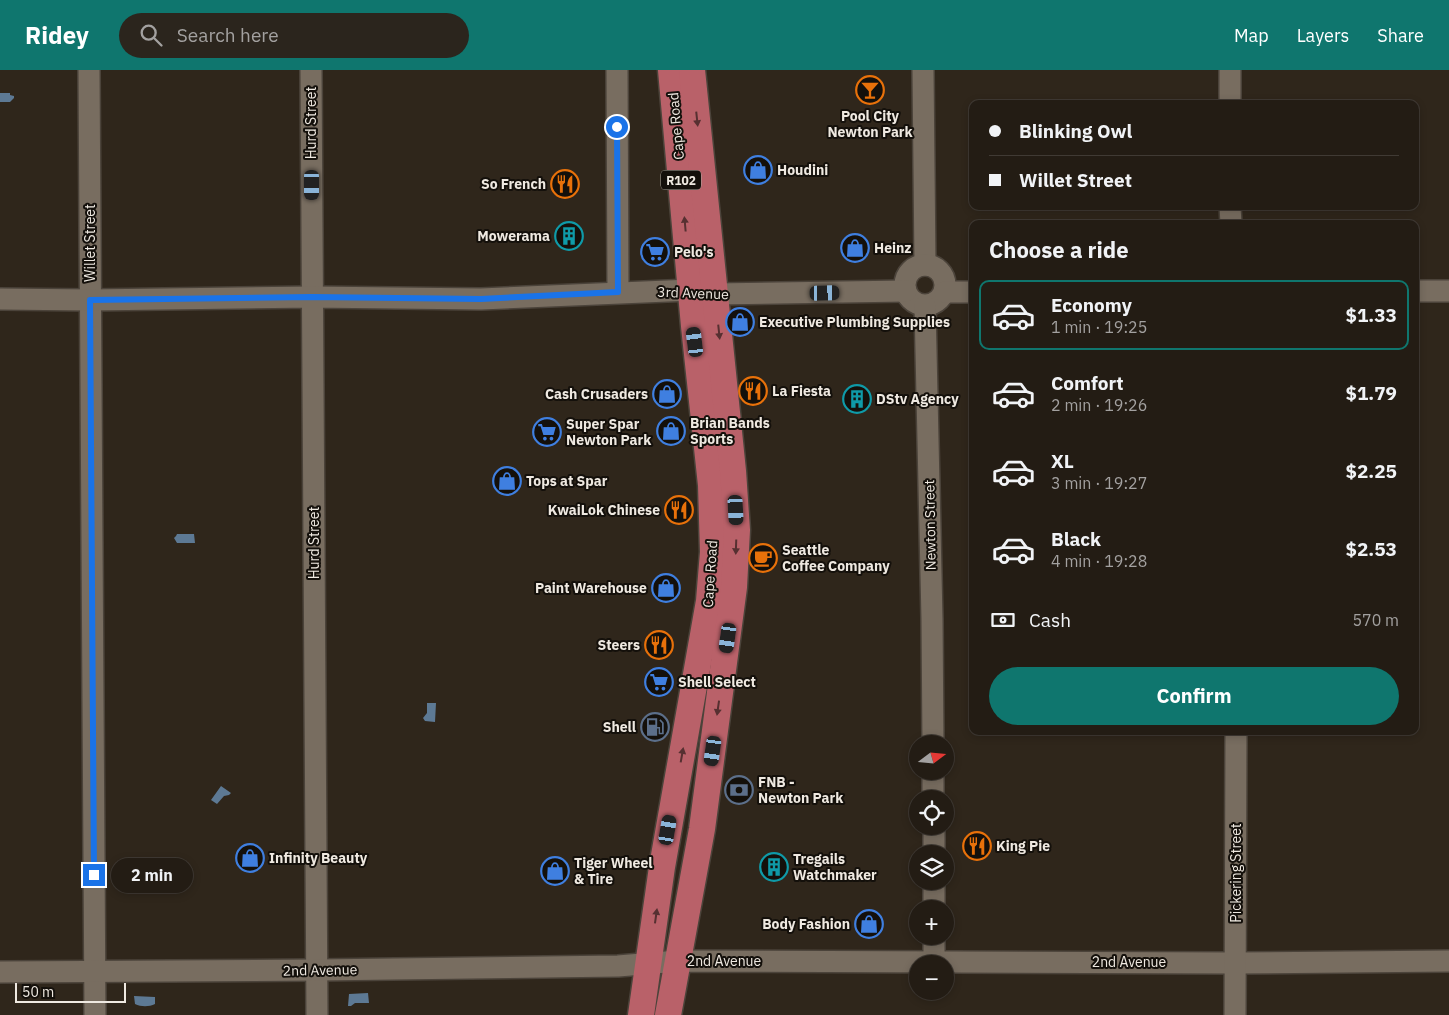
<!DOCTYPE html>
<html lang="en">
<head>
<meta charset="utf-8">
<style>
  body { margin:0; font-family:"IBM Plex Sans",sans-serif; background:#2b251d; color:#f1f3f6; height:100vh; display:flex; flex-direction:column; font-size:19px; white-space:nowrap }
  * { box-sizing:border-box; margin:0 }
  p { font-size:16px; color:#a3a1a0 }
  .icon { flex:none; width:28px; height:28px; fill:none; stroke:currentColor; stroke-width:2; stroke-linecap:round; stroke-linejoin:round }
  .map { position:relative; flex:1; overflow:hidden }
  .drawer { position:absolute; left:969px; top:150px; width:450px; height:515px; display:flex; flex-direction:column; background:#231c14; border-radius:10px; box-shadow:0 2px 8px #0003,0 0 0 1px #403a34 }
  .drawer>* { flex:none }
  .banner { position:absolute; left:969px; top:30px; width:450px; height:110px; border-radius:10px; box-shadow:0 2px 8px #0003,0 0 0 1px #403a34; display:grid; align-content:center; height:110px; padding:0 20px; background:#231c14 }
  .needle { width:32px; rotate:74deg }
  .tools { position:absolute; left:909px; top:665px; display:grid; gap:10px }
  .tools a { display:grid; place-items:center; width:45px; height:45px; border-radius:50%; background:#231c14; box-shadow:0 2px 8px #0003,0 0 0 1px #403a34; font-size:25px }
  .scale { position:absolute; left:15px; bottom:12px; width:111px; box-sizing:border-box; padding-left:5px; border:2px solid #efe9e1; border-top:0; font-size:14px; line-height:18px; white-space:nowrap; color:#efe9e1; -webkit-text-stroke:4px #14100b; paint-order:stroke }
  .end { position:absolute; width:22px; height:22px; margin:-11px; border:6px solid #1a73e8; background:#fff; box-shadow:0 0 0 2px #fff }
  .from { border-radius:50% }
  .bubble { position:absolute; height:35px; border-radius:18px; background:#231c14; box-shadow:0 2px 8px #0003,0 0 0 1px #403a34; font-size:16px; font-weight:700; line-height:35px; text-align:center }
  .car { position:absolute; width:15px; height:30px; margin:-15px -8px; border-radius:6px; box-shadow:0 0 4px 1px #0007; background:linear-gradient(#222 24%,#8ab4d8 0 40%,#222 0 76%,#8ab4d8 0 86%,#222 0) }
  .banner b { display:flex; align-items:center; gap:18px; height:48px; font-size:19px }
  .banner b+b { border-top:1px solid #403a34 }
  .banner i { width:12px; height:12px; background:#f1f3f6 }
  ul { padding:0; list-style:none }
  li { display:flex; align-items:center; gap:15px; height:70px; margin:0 10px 8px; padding:0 10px; border:2px solid transparent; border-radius:10px }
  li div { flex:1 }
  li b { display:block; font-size:19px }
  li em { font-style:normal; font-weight:700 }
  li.on { border-color:#0f766e }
  li>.icon { width:45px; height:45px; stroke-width:1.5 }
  h2 { padding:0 20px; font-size:22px; line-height:60px }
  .pay { display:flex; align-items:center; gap:12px; height:55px; padding:0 20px; font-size:19px }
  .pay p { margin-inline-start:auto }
  .primary-button { display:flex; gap:10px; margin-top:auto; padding:10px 20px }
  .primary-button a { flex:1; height:58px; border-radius:30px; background:#0f766e; color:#fff; font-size:20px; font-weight:700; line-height:58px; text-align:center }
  header { display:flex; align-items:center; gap:30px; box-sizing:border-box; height:70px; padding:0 25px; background:#0f766e; color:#fff }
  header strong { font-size:24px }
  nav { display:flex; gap:28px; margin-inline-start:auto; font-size:18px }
  .search { width:350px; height:45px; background:#2b251d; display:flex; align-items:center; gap:12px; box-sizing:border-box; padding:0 18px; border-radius:28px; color:#a3a1a0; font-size:19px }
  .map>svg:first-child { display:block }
  .water { fill:#5d7994 }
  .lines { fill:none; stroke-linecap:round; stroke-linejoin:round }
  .minor-casing { stroke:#4b433a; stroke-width:24 }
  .major-casing { stroke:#4b433a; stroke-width:29 }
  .minor { stroke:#786d60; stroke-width:21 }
  .major { stroke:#b96169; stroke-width:26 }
  .oneway { fill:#563031 }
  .route { stroke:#1a73e8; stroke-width:6 }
  .labels { text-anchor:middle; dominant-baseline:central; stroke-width:4; stroke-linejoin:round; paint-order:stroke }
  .shield { fill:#14100b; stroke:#ada8a1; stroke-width:1 }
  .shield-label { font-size:12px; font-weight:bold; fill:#efe9e1 }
  .poi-label { font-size:14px; font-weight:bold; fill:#efe9e1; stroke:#14100b; text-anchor:start }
  .street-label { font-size:14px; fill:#efe9e1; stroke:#14100b }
</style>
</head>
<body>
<header>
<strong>Ridey</strong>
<div class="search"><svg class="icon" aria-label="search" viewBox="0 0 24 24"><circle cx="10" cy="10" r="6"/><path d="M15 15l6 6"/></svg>Search here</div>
<nav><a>Map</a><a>Layers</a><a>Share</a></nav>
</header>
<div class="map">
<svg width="1449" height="945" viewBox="0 0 1449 945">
  <rect width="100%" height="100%" fill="#2f261b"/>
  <!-- water -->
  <g class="water">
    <path d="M0,23H10V25L14,26V28L10,32H0Z"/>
    <path d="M177,464H194L195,473H177L174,468L176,466Z"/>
    <path d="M427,633H436L435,652L425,651L423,648L427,643Z"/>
    <path d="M221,716L231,723L229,725L224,726L217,734L211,730Z"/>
    <path d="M368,923L369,933H355L351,936H348L349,924Z"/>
    <path d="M134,926L155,927V934C149,937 141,937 135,934Z"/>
  </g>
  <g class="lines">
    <defs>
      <g id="minor">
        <path d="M89,0L95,945"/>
        <path d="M311,0L317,945"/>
        <path d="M617,0L618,222"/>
        <path d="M923,0L925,195"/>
        <path d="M1230,0V34"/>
        <path d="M1230,136L1231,154"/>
        <circle cx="925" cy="215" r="20"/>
        <path d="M1415,221H1449"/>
        <path d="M945,222H972"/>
        <path d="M0,229L90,230L312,227L481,229L691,220L715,224L906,221"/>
        <path d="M925,236L932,549L933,674"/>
        <path d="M933,701V729"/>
        <path d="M934,784V756"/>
        <path d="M934,839V811"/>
        <path d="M934,891V866"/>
        <path d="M0,902L317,900L618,896L678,891L1236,893L1449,891"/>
        <path d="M1235,945L1236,661"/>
      </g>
      <g id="major">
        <path d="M641,945L662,797L709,531L713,482L711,415L694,256L671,0"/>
        <path d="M668,945L702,759L734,517L737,460L733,401L692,0"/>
      </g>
    </defs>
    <!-- minor casing -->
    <use href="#minor" class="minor-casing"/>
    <!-- major casing -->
    <use href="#major" class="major-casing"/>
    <!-- minor -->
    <use href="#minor" class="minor"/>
    <!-- major -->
    <use href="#major" class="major"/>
  </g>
  <!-- one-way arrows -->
  <defs><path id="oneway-solid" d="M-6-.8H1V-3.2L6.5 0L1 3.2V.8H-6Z" transform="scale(1.25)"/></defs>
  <g class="oneway">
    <use href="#oneway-solid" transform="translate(697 49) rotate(84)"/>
    <use href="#oneway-solid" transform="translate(685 154) rotate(-95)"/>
    <use href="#oneway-solid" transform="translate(719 262) rotate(84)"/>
    <use href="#oneway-solid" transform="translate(736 477) rotate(92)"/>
    <use href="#oneway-solid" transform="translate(718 638) rotate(98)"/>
    <use href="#oneway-solid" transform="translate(682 685) rotate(-80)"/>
    <use href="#oneway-solid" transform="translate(656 846) rotate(-82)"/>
  </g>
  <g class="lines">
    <!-- route -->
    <path class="route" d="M94,805L90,230L312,227L481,229L618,222L617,57"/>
  </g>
  <!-- icons -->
  <defs>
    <symbol id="bar-ring" viewBox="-11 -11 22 22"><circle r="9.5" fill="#14100b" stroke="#e8710a" stroke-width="1.5"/><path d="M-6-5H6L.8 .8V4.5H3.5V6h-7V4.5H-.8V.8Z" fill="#e8710a"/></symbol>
    <symbol id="shop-ring" viewBox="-11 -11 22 22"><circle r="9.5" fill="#14100b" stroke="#3f7fe0" stroke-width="1.5"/><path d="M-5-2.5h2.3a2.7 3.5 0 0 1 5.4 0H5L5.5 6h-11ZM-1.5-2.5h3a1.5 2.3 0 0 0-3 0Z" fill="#3f7fe0"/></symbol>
    <symbol id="restaurant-ring" viewBox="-11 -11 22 22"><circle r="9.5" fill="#14100b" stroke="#e8710a" stroke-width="1.5"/><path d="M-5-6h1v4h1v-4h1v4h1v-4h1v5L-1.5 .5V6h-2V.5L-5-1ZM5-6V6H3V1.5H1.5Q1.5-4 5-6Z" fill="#e8710a"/></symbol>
    <symbol id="building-ring" viewBox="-11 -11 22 22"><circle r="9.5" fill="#14100b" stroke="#0f9aa8" stroke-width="1.5"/><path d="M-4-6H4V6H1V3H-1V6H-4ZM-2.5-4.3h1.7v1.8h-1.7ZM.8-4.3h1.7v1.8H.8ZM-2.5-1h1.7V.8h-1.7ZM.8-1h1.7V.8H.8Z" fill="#0f9aa8"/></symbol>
    <symbol id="supermarket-ring" viewBox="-11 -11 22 22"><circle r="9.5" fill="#14100b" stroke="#3f7fe0" stroke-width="1.5"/><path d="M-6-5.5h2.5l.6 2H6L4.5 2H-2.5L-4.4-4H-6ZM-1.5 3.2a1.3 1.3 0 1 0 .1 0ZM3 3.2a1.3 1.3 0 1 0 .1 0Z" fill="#3f7fe0"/></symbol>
    <symbol id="cafe-ring" viewBox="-11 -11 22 22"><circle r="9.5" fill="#14100b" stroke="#e8710a" stroke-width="1.5"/><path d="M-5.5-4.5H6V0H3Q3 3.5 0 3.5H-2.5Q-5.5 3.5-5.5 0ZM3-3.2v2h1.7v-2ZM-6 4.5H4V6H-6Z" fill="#e8710a"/></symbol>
    <symbol id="fuel-ring" viewBox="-11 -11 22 22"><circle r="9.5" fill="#14100b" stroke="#5c6f8a" stroke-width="1.5"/><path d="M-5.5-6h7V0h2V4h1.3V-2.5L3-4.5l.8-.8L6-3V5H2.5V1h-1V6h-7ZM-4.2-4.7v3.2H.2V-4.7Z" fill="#5c6f8a"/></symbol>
    <symbol id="bank-ring" viewBox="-11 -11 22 22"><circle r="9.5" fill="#14100b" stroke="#5c6f8a" stroke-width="1.5"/><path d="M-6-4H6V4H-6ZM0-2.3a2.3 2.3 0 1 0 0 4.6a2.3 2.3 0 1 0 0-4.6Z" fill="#5c6f8a"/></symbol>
  </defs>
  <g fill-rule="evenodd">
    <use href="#bar-ring" x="854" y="4" width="32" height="32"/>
    <use href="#shop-ring" x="742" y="84" width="32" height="32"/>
    <use href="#restaurant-ring" x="549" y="98" width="32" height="32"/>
    <use href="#building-ring" x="553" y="150" width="32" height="32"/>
    <use href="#shop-ring" x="839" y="162" width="32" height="32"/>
    <use href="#supermarket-ring" x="639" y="166" width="32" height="32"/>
    <use href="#shop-ring" x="724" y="236" width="32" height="32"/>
    <use href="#restaurant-ring" x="737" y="305" width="32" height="32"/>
    <use href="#shop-ring" x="651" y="308" width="32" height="32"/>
    <use href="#building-ring" x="841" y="313" width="32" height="32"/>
    <use href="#shop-ring" x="655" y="345" width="32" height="32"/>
    <use href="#supermarket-ring" x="531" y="346" width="32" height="32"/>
    <use href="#shop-ring" x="491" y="395" width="32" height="32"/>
    <use href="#restaurant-ring" x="663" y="424" width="32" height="32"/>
    <use href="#cafe-ring" x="747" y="472" width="32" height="32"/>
    <use href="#shop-ring" x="650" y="502" width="32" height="32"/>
    <use href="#restaurant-ring" x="643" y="559" width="32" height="32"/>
    <use href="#supermarket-ring" x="643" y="596" width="32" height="32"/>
    <use href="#fuel-ring" x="639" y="641" width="32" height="32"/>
    <use href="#bank-ring" x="723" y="704" width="32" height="32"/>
    <use href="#restaurant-ring" x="961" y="760" width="32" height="32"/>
    <use href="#shop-ring" x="234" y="772" width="32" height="32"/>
    <use href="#building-ring" x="758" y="781" width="32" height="32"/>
    <use href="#shop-ring" x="539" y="785" width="32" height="32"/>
    <use href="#shop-ring" x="853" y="838" width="32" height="32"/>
  </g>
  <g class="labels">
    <!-- shield labels -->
    <rect class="shield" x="661" y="100.5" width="40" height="19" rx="4"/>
    <g class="shield-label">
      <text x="681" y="110">R102</text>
    </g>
    <!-- poi labels -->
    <g class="poi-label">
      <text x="870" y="46" text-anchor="middle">Pool City<tspan x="870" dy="16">Newton Park</tspan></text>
      <text x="777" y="100">Houdini</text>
      <text x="546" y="114" text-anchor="end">So French</text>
      <text x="550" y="166" text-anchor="end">Mowerama</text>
      <text x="874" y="178">Heinz</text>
      <text x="674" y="182">Pelo's</text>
      <text x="759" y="252">Executive Plumbing Supplies</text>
      <text x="772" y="321">La Fiesta</text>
      <text x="648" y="324" text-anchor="end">Cash Crusaders</text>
      <text x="876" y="329">DStv Agency</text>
      <text x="690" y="353">Brian Bands<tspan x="690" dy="16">Sports</tspan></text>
      <text x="566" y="354">Super Spar<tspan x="566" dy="16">Newton Park</tspan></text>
      <text x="526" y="411">Tops at Spar</text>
      <text x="660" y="440" text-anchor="end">KwaiLok Chinese</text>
      <text x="782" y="480">Seattle<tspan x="782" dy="16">Coffee Company</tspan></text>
      <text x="647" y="518" text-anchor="end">Paint Warehouse</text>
      <text x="640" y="575" text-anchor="end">Steers</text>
      <text x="678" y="612">Shell Select</text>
      <text x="636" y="657" text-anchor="end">Shell</text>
      <text x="758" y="712">FNB -<tspan x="758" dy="16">Newton Park</tspan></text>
      <text x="996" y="776">King Pie</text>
      <text x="269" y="788">Infinity Beauty</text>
      <text x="793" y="789">Tregails<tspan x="793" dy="16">Watchmaker</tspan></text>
      <text x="574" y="793">Tiger Wheel<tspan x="574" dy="16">&amp; Tire</tspan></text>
      <text x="850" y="854" text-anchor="end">Body Fashion</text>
    </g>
    <!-- street labels -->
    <g class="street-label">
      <text transform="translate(311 53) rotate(-90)">Hurd Street</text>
      <text transform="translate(676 56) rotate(-95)">Cape Road</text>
      <text transform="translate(90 173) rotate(-90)">Willet Street</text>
      <text transform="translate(693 223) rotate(2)">3rd Avenue</text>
      <text transform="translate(930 455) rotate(-91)">Newton Street</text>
      <text transform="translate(314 473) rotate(-90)">Hurd Street</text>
      <text transform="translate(710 504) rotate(-86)">Cape Road</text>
      <text transform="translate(1236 803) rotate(-90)">Pickering Street</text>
      <text x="724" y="891">2nd Avenue</text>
      <text x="1129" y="892">2nd Avenue</text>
      <text transform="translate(320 900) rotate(-1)">2nd Avenue</text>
    </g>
  </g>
</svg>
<div class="tools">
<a><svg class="needle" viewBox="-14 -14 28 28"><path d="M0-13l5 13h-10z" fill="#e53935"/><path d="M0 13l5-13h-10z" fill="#a3a1a0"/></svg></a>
<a><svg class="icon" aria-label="locate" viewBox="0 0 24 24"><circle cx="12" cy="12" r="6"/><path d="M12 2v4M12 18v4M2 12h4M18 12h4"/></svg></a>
<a><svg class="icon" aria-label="layers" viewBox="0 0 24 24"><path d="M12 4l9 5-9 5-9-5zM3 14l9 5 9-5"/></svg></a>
<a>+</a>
<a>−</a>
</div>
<div class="scale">50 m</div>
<i class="end from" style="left:617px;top:57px"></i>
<i class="end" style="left:94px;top:805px"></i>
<div class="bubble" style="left:111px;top:788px;width:82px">2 min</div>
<i class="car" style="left:312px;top:115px;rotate:180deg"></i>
<i class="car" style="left:825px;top:223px;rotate:89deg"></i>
<i class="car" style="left:695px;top:272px;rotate:353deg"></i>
<i class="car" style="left:736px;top:440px;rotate:177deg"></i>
<i class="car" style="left:728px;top:568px;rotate:188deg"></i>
<i class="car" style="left:713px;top:681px;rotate:188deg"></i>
<i class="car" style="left:668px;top:760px;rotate:10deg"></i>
<div class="banner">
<b><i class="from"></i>Blinking Owl</b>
<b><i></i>Willet Street</b>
</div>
<section class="drawer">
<h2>Choose a ride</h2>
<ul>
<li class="on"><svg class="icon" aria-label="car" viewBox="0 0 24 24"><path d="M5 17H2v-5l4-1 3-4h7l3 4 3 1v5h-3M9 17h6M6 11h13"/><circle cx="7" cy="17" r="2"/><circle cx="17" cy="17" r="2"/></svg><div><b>Economy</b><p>1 min · 19:25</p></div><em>$1.33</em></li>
<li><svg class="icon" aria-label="car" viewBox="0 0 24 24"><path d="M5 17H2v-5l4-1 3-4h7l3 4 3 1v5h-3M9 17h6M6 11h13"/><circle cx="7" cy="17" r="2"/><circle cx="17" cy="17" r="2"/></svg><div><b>Comfort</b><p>2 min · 19:26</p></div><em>$1.79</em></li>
<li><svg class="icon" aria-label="car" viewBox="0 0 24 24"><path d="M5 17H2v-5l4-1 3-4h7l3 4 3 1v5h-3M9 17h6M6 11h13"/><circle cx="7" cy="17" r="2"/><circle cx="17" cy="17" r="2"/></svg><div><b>XL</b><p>3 min · 19:27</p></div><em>$2.25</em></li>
<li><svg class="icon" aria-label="car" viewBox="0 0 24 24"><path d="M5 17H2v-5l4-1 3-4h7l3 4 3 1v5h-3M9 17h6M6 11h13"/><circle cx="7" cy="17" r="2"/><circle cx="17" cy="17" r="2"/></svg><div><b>Black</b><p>4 min · 19:28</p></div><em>$2.53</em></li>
</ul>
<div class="pay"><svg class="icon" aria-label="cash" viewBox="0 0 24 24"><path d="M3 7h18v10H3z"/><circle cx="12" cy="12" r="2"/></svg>Cash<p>570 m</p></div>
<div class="primary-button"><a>Confirm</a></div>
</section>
</div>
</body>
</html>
